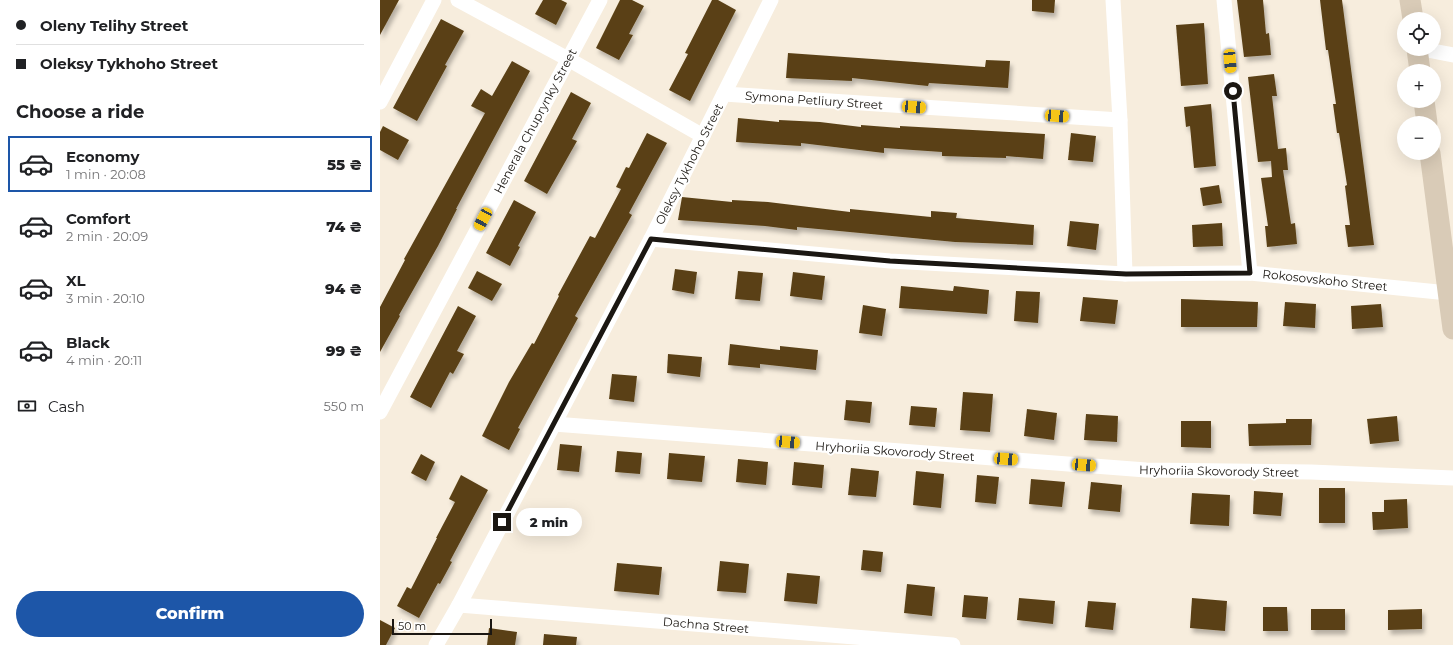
<!DOCTYPE html>
<html lang="en">
<head>
<meta charset="utf-8">
<style>
  body { margin:0; font-family:Montserrat,sans-serif; background:#f2f2f2; color:#202124; height:100vh; display:flex; flex-direction:column; font-size:15px; white-space:nowrap }
  * { box-sizing:border-box; margin:0 }
  p { font-size:13px; color:#757577 }
  .icon { flex:none; width:22px; height:22px; fill:none; stroke:currentColor; stroke-width:2; stroke-linecap:round; stroke-linejoin:round }
  .map { position:relative; flex:1; overflow:hidden }
  .panel { display:flex; flex-direction:column; background:#fff; width:380px }
  .panel>* { flex:none }
  .top-card { display:grid; align-content:center; height:88px; padding:0 16px; background:#fff }
  .tools { position:absolute; left:1017px; top:12px; display:grid; gap:8px }
  .tools a { display:grid; place-items:center; width:44px; height:44px; border-radius:50%; background:#fff; box-shadow:0 4px 16px #0002; font-size:20px }
  .scale { position:absolute; left:12px; bottom:10px; width:100px; box-sizing:border-box; padding-left:4px; border:2px solid #1b1712; border-top:0; font-size:11px; line-height:14px; white-space:nowrap; color:#1b1712; -webkit-text-stroke:3px #fff; paint-order:stroke }
  .end { position:absolute; width:18px; height:18px; margin:-9px; border:5px solid #1b1712; background:#fff; box-shadow:0 0 0 2px #fff }
  .from { border-radius:50% }
  .bubble { position:absolute; height:28px; border-radius:14px; background:#fff; box-shadow:0 4px 16px #0002; font-size:13px; font-weight:800; line-height:28px; text-align:center }
  .car { position:absolute; width:12px; height:24px; margin:-12px -6px; border-radius:5px; box-shadow:0 0 3px 1px #0007; background:linear-gradient(#f5c518 24%,#345 0 40%,#f5c518 0 76%,#345 0 86%,#f5c518 0) }
  .top-card b { display:flex; align-items:center; gap:14px; height:38px; font-size:15px }
  .top-card b+b { border-top:1px solid #e0e0e0 }
  .top-card i { width:10px; height:10px; background:#202124 }
  ul { padding:0; list-style:none }
  li { display:flex; align-items:center; gap:12px; height:56px; margin:0 8px 6px; padding:0 8px; border:2px solid transparent; border-radius:0px }
  li div { flex:1 }
  li b { display:block; font-size:15px }
  li em { font-style:normal; font-weight:800 }
  li.current { border-color:#1d56a8 }
  li>.icon { width:36px; height:36px; stroke-width:1.5 }
  h2 { padding:0 16px; font-size:18px; line-height:48px }
  .pay { display:flex; align-items:center; gap:10px; height:44px; padding:0 16px; font-size:15px }
  .pay p { margin-inline-start:auto }
  .cta { display:flex; gap:8px; margin-top:auto; padding:8px 16px }
  .cta a { flex:1; height:46px; border-radius:24px; background:#1d56a8; color:#fff; font-size:16px; font-weight:800; line-height:46px; text-align:center }
  main { display:flex; flex:1; min-height:0 }
  .map>svg:first-child { display:block }
  .building { fill:#5a4116; filter:url(#shadow) }
  .lines { fill:none; stroke-linecap:round; stroke-linejoin:round }
  .street { stroke:#fff; stroke-width:15 }
  .secondary { stroke:#d9cbb7; stroke-width:21 }
  .route { stroke:#1b1712; stroke-width:5 }
  .labels { text-anchor:middle; dominant-baseline:central; stroke-width:4; stroke-linejoin:round; paint-order:stroke }
  .street-label { font-size:12px; fill:#1b1712; stroke:#fff }
</style>
</head>
<body>
<main>
<section class="panel">
<div class="top-card">
<b><i class="from"></i>Oleny Telihy Street</b>
<b><i></i>Oleksy Tykhoho Street</b>
</div>
<h2>Choose a ride</h2>
<ul>
<li class="current"><svg class="icon" aria-label="car" viewBox="0 0 24 24"><path d="M5 17H2v-5l4-1 3-4h7l3 4 3 1v5h-3M9 17h6M6 11h13"/><circle cx="7" cy="17" r="2"/><circle cx="17" cy="17" r="2"/></svg><div><b>Economy</b><p>1 min · 20:08</p></div><em>55 ₴</em></li>
<li><svg class="icon" aria-label="car" viewBox="0 0 24 24"><path d="M5 17H2v-5l4-1 3-4h7l3 4 3 1v5h-3M9 17h6M6 11h13"/><circle cx="7" cy="17" r="2"/><circle cx="17" cy="17" r="2"/></svg><div><b>Comfort</b><p>2 min · 20:09</p></div><em>74 ₴</em></li>
<li><svg class="icon" aria-label="car" viewBox="0 0 24 24"><path d="M5 17H2v-5l4-1 3-4h7l3 4 3 1v5h-3M9 17h6M6 11h13"/><circle cx="7" cy="17" r="2"/><circle cx="17" cy="17" r="2"/></svg><div><b>XL</b><p>3 min · 20:10</p></div><em>94 ₴</em></li>
<li><svg class="icon" aria-label="car" viewBox="0 0 24 24"><path d="M5 17H2v-5l4-1 3-4h7l3 4 3 1v5h-3M9 17h6M6 11h13"/><circle cx="7" cy="17" r="2"/><circle cx="17" cy="17" r="2"/></svg><div><b>Black</b><p>4 min · 20:11</p></div><em>99 ₴</em></li>
</ul>
<div class="pay"><svg class="icon" aria-label="cash" viewBox="0 0 24 24"><path d="M3 7h18v10H3z"/><circle cx="12" cy="12" r="2"/></svg>Cash<p>550 m</p></div>
<div class="cta"><a>Confirm</a></div>
</section>
<div class="map">
<svg width="1073" height="645" viewBox="0 0 1073 645">
  <defs>
    <filter id="shadow"><feDropShadow dx="2.5" dy="4.5" stdDeviation="2" flood-color="#0004"/></filter>
  </defs>
  <rect width="100%" height="100%" fill="#f7eddd"/>
  <!-- building -->
  <g class="building">
    <path d="M0,0H19L0,35Z"/>
    <path d="M163,0H181L187,3L176,25L155,14Z"/>
    <path d="M240,0H252L264,6L249,34L253,35L239,60L216,48Z"/>
    <path d="M332,0H338L356,10L310,101L289,90L308,54L305,53Z"/>
    <path d="M652,0H675L674,13L652,11Z"/>
    <path d="M857,0H883L886,34L889,33L891,55L864,57Z"/>
    <path d="M940,0H962L994,245L968,247L965,225H970L965,186L967,185L959,133H957L953,104H956L948,50H946Z"/>
    <path d="M61,19L84,31L65,65L67,66L37,121L13,108Z"/>
    <path d="M824,23L828,84L801,86L796,25Z"/>
    <path d="M408,53L605,67L606,60L630,61L628,88L549,83L548,86L472,78V81L406,78Z"/>
    <path d="M132,61L150,71L76,209H77L58,246L19,315L20,316L0,352V307L25,260L24,259L105,113L91,106L101,89L112,96Z"/>
    <path d="M894,74L897,96H892L898,149L906,148L908,170H903L911,224L915,223L917,244L887,247L885,226H888L881,178L892,177L891,161L878,162L868,77Z"/>
    <path d="M191,92L211,103L192,139L197,141L167,194L144,181Z"/>
    <path d="M831,104L836,166L814,168L810,126L806,127L804,107Z"/>
    <path d="M358,118L399,122V120L440,122L481,127V125L520,128V126L665,134L663,159L626,156V158L562,156V152L504,148V153L421,143V146L356,142Z"/>
    <path d="M3,126L29,140L18,160L0,150V132Z"/>
    <path d="M267,133L287,143L249,213L252,215L195,316L198,318L138,428L140,429L129,450L102,436L129,382L152,343L154,344L179,296L178,295L210,236L215,238L241,189L236,187L246,167L249,168Z"/>
    <path d="M691,133L716,136L713,162L688,160Z"/>
    <path d="M839,185L842,203L823,206L820,188Z"/>
    <path d="M302,197L352,202V200L388,202L470,212V209L551,217V211L577,213L576,218L654,225L653,245L575,242L417,227V230L385,226L298,220Z"/>
    <path d="M134,200L156,212L138,246L140,247L130,266L106,253Z"/>
    <path d="M690,221L719,224L716,250L687,246Z"/>
    <path d="M842,223L843,246L813,247L812,225Z"/>
    <path d="M295,269L317,272L314,294L292,290Z"/>
    <path d="M97,271L122,284L112,301L88,288Z"/>
    <path d="M358,271L383,273L380,301L355,299Z"/>
    <path d="M413,272L445,276L442,300L410,296Z"/>
    <path d="M521,286L573,291L574,286L609,290L607,314L519,308Z"/>
    <path d="M636,291L660,292L658,323L634,321Z"/>
    <path d="M703,297L738,300L735,324L700,321Z"/>
    <path d="M801,299L878,302L877,327H801Z"/>
    <path d="M905,302L936,304L935,328L903,326Z"/>
    <path d="M1001,304L1003,327L972,329L971,306Z"/>
    <path d="M483,305L506,309L502,336L479,333Z"/>
    <path d="M78,306L96,316L77,351L84,354L73,374L70,372L51,408L30,397Z"/>
    <path d="M350,344L400,350V346L438,350L436,370L380,364V368L348,365Z"/>
    <path d="M288,354L322,357L320,377L287,373Z"/>
    <path d="M232,374L257,376L254,402L229,399Z"/>
    <path d="M583,392L613,394L610,432L580,430Z"/>
    <path d="M466,400L492,402L490,423L464,420Z"/>
    <path d="M531,406L557,408L555,427L529,425Z"/>
    <path d="M647,409L677,413L674,440L644,436Z"/>
    <path d="M706,414L738,416L737,442L704,440Z"/>
    <path d="M1017,416L1019,441L990,444L987,419Z"/>
    <path d="M906,419H932L931,445L869,446L868,424L906,423Z"/>
    <path d="M801,421H831V448L801,447Z"/>
    <path d="M180,444L202,446L199,472L177,470Z"/>
    <path d="M237,451L262,453L260,474L235,472Z"/>
    <path d="M289,453L325,456L322,482L287,479Z"/>
    <path d="M41,454L55,462L46,481L31,473Z"/>
    <path d="M358,459L388,462L386,485L356,482Z"/>
    <path d="M414,462L444,465L442,488L412,485Z"/>
    <path d="M471,468L499,471L496,497L468,495Z"/>
    <path d="M536,471L564,474L561,508L533,505Z"/>
    <path d="M81,475L108,490L70,561L72,562L60,584L58,583L39,618L17,606L27,587L31,589L57,538H56L75,502L69,499Z"/>
    <path d="M597,475L619,477L616,504L595,502Z"/>
    <path d="M651,479L685,482L682,507L649,504Z"/>
    <path d="M711,482L742,485L740,512L708,509Z"/>
    <rect x="939" y="488" width="26" height="35"/>
    <path d="M874,491L903,493L901,516L873,514Z"/>
    <path d="M812,493L850,495L849,526L810,524Z"/>
    <path d="M1027,499L1028,528L993,530L992,512H1004V500Z"/>
    <path d="M483,550L503,552L501,572L481,570Z"/>
    <path d="M340,561L369,564L366,593L337,591Z"/>
    <path d="M237,563L282,567L279,595L234,591Z"/>
    <path d="M407,573L440,576L437,604L404,601Z"/>
    <path d="M527,584L555,587L552,616L524,613Z"/>
    <path d="M584,595L608,597L606,619L582,617Z"/>
    <path d="M639,598L675,601L673,624L637,620Z"/>
    <path d="M812,598L847,601L845,631L810,628Z"/>
    <path d="M708,601L736,603L733,630L705,627Z"/>
    <path d="M883,607H907L908,631H883Z"/>
    <rect x="931" y="609" width="34" height="21"/>
    <path d="M1042,609V629L1008,630V610Z"/>
    <path d="M0,620L15,628L6,645H0Z"/>
    <path d="M109,628L137,632L135,645H107Z"/>
    <path d="M164,634L197,637L196,645H163Z"/>
  </g>
  <g class="lines">
    <!-- street -->
    <g class="street">
      <path d="M78,0L188,59L323,136"/>
      <path d="M733,0L740,120L745,274"/>
      <path d="M844,0L870,273"/>
      <path d="M1042,49L1073,55"/>
      <path d="M344,94L740,120"/>
      <path d="M0,102L54,0"/>
      <path d="M271,239L510,261L745,274L870,273L1068,293"/>
      <path d="M0,412L220,0"/>
      <path d="M174,424L766,470L931,472L1073,478"/>
      <path d="M79,605L573,645"/>
      <path d="M56,645L79,605L271,239L391,0"/>
    </g>
    <!-- secondary -->
    <g class="secondary">
      <path d="M1030,0L1033,19"/>
      <path d="M1037,49L1040,71"/>
      <path d="M1044,101L1047,123"/>
      <path d="M1050,153L1073,329"/>
    </g>
  </g>
  <g class="lines">
    <!-- route -->
    <path class="route" d="M122,522L271,239L510,261L746,274L870,273L853,91"/>
  </g>
  <g class="labels">
    <!-- street labels -->
    <g class="street-label">
      <text transform="translate(434 100) rotate(4)">Symona Petliury Street</text>
      <text transform="translate(155 121) rotate(-62)">Henerala Chuprynky Street</text>
      <text transform="translate(309 164) rotate(-63)">Oleksy Tykhoho Street</text>
      <text transform="translate(945 280) rotate(6)">Rokosovskoho Street</text>
      <text transform="translate(515 451) rotate(4)">Hryhoriia Skovorody Street</text>
      <text transform="translate(839 471) rotate(1)">Hryhoriia Skovorody Street</text>
      <text transform="translate(326 625) rotate(5)">Dachna Street</text>
    </g>
  </g>
</svg>
<div class="tools">
<a><svg class="icon" aria-label="locate" viewBox="0 0 24 24"><circle cx="12" cy="12" r="6"/><path d="M12 2v4M12 18v4M2 12h4M18 12h4"/></svg></a>
<a>+</a>
<a>−</a>
</div>
<div class="scale">50 m</div>
<i class="end from" style="left:853px;top:91px"></i>
<i class="end" style="left:122px;top:522px"></i>
<div class="bubble" style="left:136px;top:508px;width:66px">2 min</div>
<i class="car" style="left:850px;top:61px;rotate:175deg"></i>
<i class="car" style="left:534px;top:107px;rotate:94deg"></i>
<i class="car" style="left:677px;top:116px;rotate:94deg"></i>
<i class="car" style="left:103px;top:219px;rotate:208deg"></i>
<i class="car" style="left:408px;top:442px;rotate:95deg"></i>
<i class="car" style="left:626px;top:459px;rotate:94deg"></i>
<i class="car" style="left:704px;top:465px;rotate:94deg"></i>
</div>
</main>
</body>
</html>
